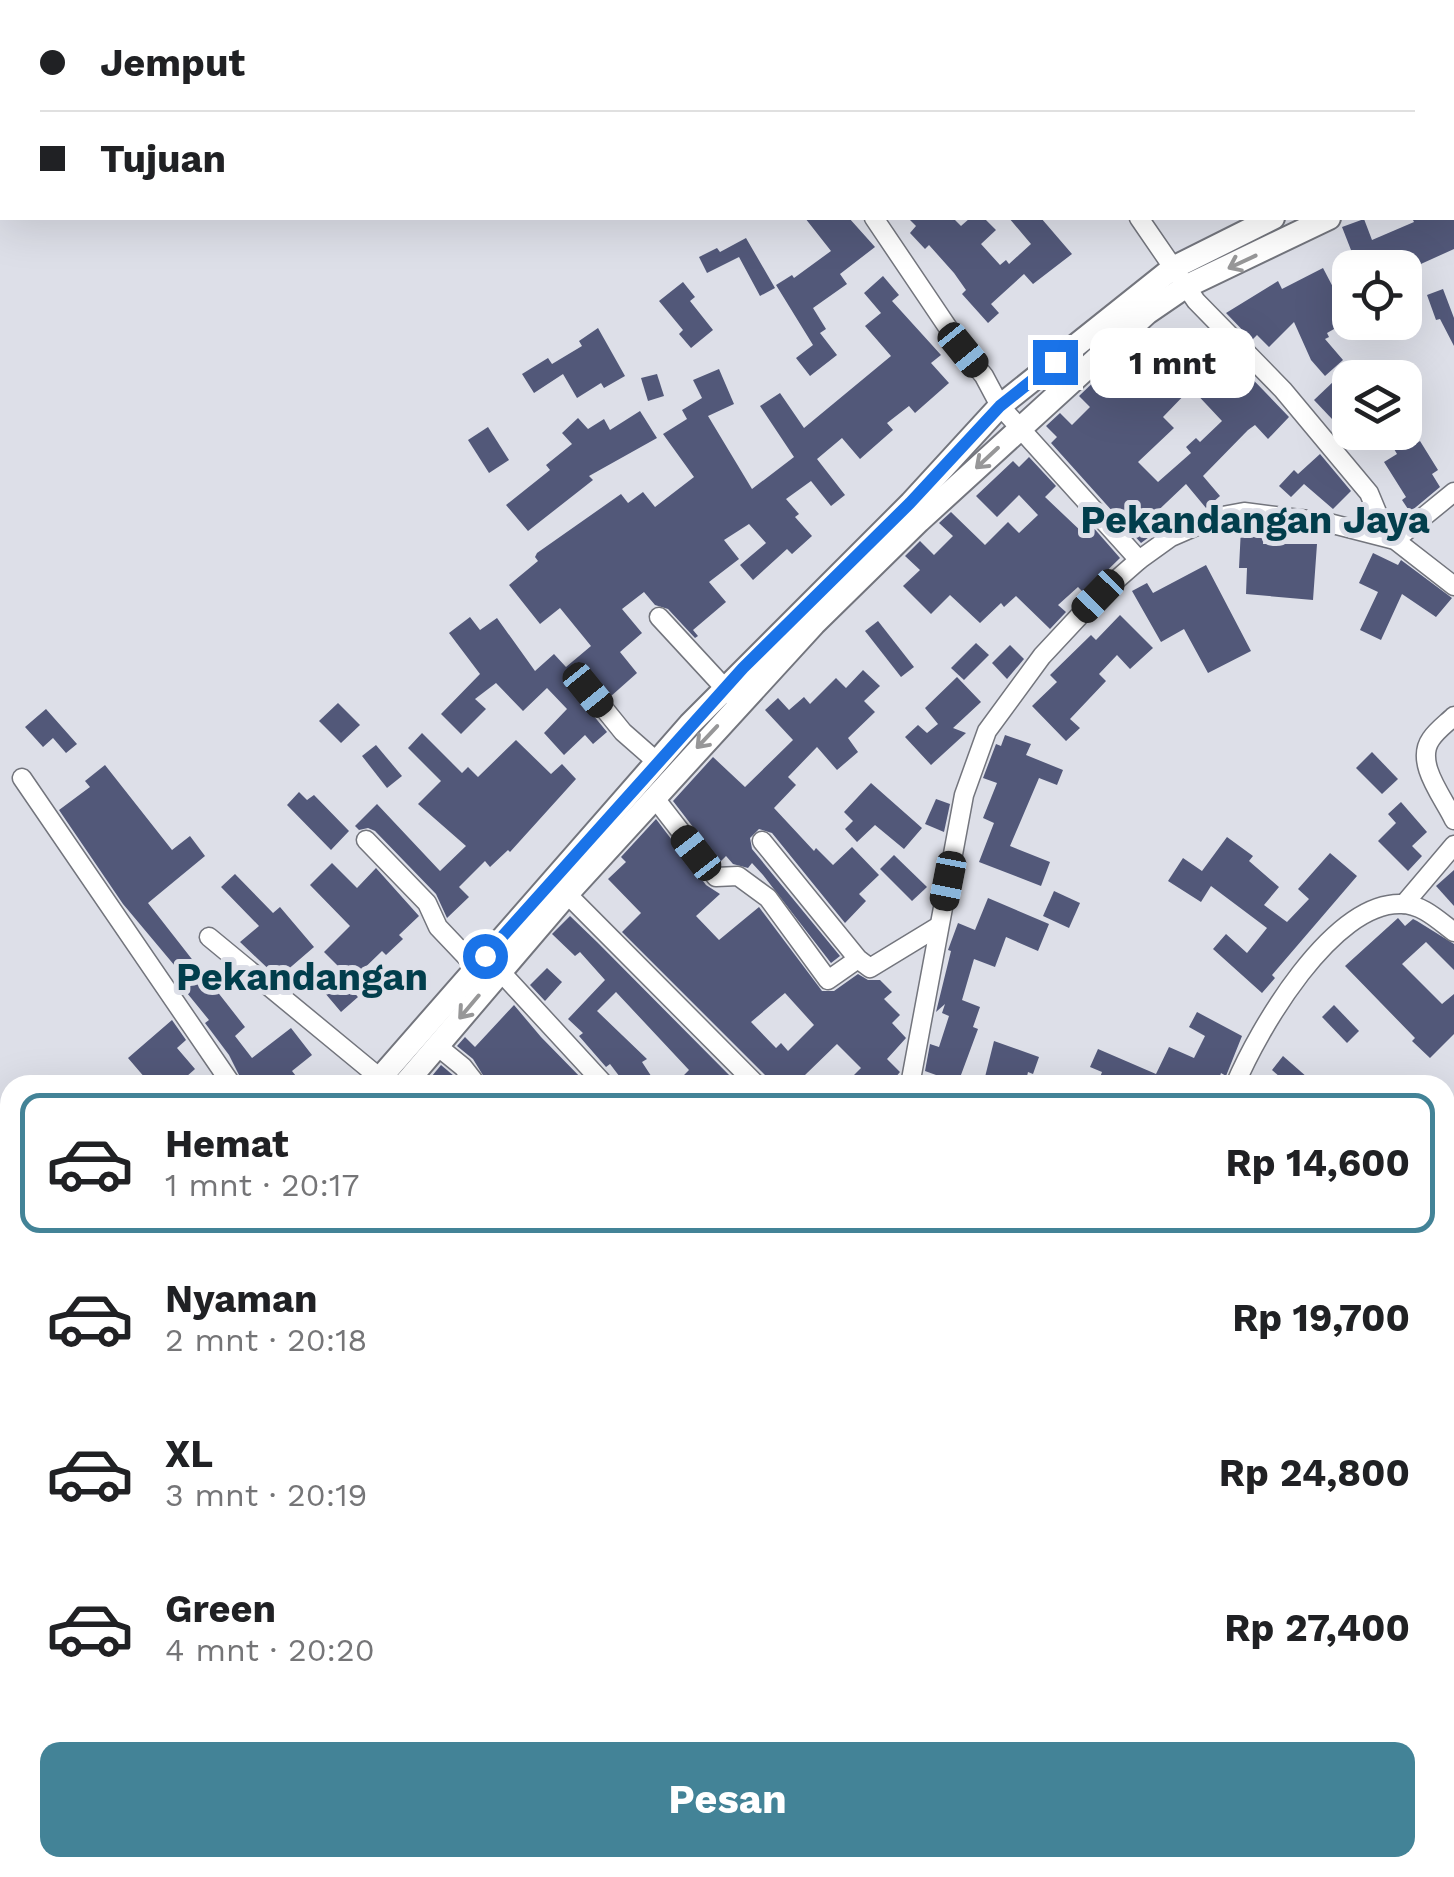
<!DOCTYPE html>
<html lang="id">
<head>
<meta charset="utf-8">
<style>
  body { margin:0; font-family:"Work Sans",sans-serif; background:#f6f6f6; color:#202124; height:100vh; display:flex; flex-direction:column; font-size:38px; white-space:nowrap }
  * { box-sizing:border-box; margin:0 }
  p { font-size:32px; color:#757577 }
  .icon { flex:none; width:55px; height:55px; fill:none; stroke:currentColor; stroke-width:2; stroke-linecap:round; stroke-linejoin:round }
  .map { position:relative; flex:1; overflow:hidden }
  .drawer { position:absolute; left:0px; top:1075px; width:1455px; height:802px; display:flex; flex-direction:column; background:#fff; border-radius:30px 30px 0 0; box-shadow:0 10px 40px #0002 }
  .drawer>* { flex:none }
  .top-card { position:absolute; left:0px; top:0px; width:1455px; height:220px; box-shadow:0 10px 40px #0002; display:grid; align-content:center; height:220px; padding:0 40px; background:#fff }
  .fabs { position:absolute; left:1332px; top:250px; display:grid; gap:20px }
  .fabs a { display:grid; place-items:center; width:90px; height:90px; border-radius:20px; background:#fff; box-shadow:0 10px 40px #0002; font-size:50px }
  .end { position:absolute; width:45px; height:45px; margin:-22px; border:12px solid #1a73e8; background:#fff; box-shadow:0 0 0 5px #fff }
  .from { border-radius:50% }
  .bubble { position:absolute; height:70px; border-radius:20px; background:#fff; box-shadow:0 10px 40px #0002; font-size:32px; font-weight:700; line-height:70px; text-align:center }
  .car { position:absolute; width:30px; height:60px; margin:-30px -15px; border-radius:12px; box-shadow:0 0 8px 2px #0007; background:linear-gradient(#222 24%,#8ab4d8 0 40%,#222 0 76%,#8ab4d8 0 86%,#222 0) }
  .top-card b { display:flex; align-items:center; gap:35px; height:95px; font-size:38px }
  .top-card b+b { border-top:2px solid #e0e0e0 }
  .top-card i { width:25px; height:25px; background:#202124 }
  ul { padding:18px 0 0; list-style:none }
  li { display:flex; align-items:center; gap:30px; height:140px; margin:0 20px 15px; padding:0 20px; border:5px solid transparent; border-radius:20px }
  li div { flex:1 }
  li b { display:block; font-size:38px }
  li em { font-style:normal; font-weight:700 }
  li.on { border-color:#438397 }
  li>.icon { width:90px; height:90px; stroke-width:1.5 }
  .button { display:flex; gap:20px; margin-top:auto; padding:20px 40px }
  .button a { flex:1; height:115px; border-radius:20px; background:#438397; color:#fff; font-size:40px; font-weight:700; line-height:115px; text-align:center }
  .map>svg:first-child { display:block }
  .building { fill:#525879; fill-rule:evenodd }
  .lines { fill:none; stroke-linecap:round; stroke-linejoin:round }
  .minor-casing { stroke:#73757d; stroke-width:21 }
  .secondary-casing { stroke:#73757d; stroke-width:26 }
  .minor { stroke:#fff; stroke-width:18 }
  .secondary { stroke:#fff; stroke-width:22 }
  .oneway { stroke:#979798 }
  .route { stroke:#1a73e8; stroke-width:12 }
  .labels { text-anchor:middle; dominant-baseline:central; stroke-width:10; stroke-linejoin:round; paint-order:stroke }
  .quarter-label { font-size:38px; font-weight:bold; fill:#023e4c; stroke:#dddfe8 }
</style>
</head>
<body>
<div class="map">
<svg width="1454" height="1877" viewBox="0 0 1454 1877">
  <rect width="100%" height="100%" fill="#dddfe8"/>
  <!-- building -->
  <g class="building">
    <path d="M805,218H849L875,247L840,274L847,284L813,308L826,329L820,333L837,355L810,376L796,358L813,345L776,285L792,275L794,278L831,251Z"/>
    <path d="M908,218H953L961,226L970,218H984L996,230L981,244L1000,265L1006,260L1009,264L1031,244L1009,218H1041L1072,254L1033,284L1024,274L991,304L999,313L988,323L962,294L966,290L954,273L929,245L925,249L910,233L916,226Z"/>
    <path d="M1412,218H1454V249L1412,268H1358L1342,227L1364,219L1372,240L1414,222Z"/>
    <path d="M746,238L775,288L760,296L739,257L707,273L699,257L717,248L720,252Z"/>
    <path d="M1323,268L1335,291L1345,287L1350,297V320L1327,333L1329,337L1325,339L1343,360L1325,376L1311,360L1294,322L1269,347L1257,335L1252,340L1226,313L1278,281L1282,289Z"/>
    <path d="M883,276L899,295L892,301L941,355L931,363L949,383L915,413L909,406L887,423L893,430L860,459L842,438L817,459L845,495L831,506L811,481L786,499L799,514L795,517L812,536L792,554L787,549L753,580L740,565L766,543L749,524L724,540L739,559L709,582L726,602L693,630L698,636L695,638L668,609L655,605L644,592L622,609L642,633L620,652L637,673L610,697L593,678L582,680L577,686L579,698L607,732L593,744L585,735L564,755L544,733L567,709L547,688L523,711L496,683L475,699L486,709L461,734L441,714L480,674L449,633L470,617L480,630L497,618L535,671L554,654L566,667L591,646L560,608L540,624L509,585L538,561L535,557L537,553L621,494L628,503L643,492L655,507L694,477L663,434L687,419L682,410L702,398L693,380L719,369L734,404L708,416L752,489L794,457L760,406L780,393L804,428L891,356L865,326L881,313L864,293Z"/>
    <path d="M683,282L695,297L690,301L713,330L691,348L679,334L683,330L659,301Z"/>
    <path d="M1443,289L1454,318V346L1440,319L1436,320L1427,295Z"/>
    <path d="M598,328L625,376L604,388L601,383L577,398L563,374L534,393L522,374L548,358L552,364L582,346L579,341Z"/>
    <path d="M1208,333L1289,417L1268,439L1255,425L1248,430L1203,476L1220,496L1206,508L1186,484L1146,522L1156,532L1141,543L1051,443L1057,437L1046,426L1060,413L1072,425L1090,407L1079,396L1103,373L1117,386L1142,364L1130,349L1142,338L1170,372ZM1191,388L1222,421L1200,442L1196,438L1186,447L1191,453L1158,482L1138,462L1174,428L1163,417Z"/>
    <path d="M657,374L664,396L648,401L641,378Z"/>
    <path d="M1334,381L1350,397V438L1314,400Z"/>
    <path d="M640,411L657,438L589,476L593,480L528,531L506,505L550,470L546,465L572,444L562,433L578,418L588,429L604,419L610,430Z"/>
    <path d="M1407,426L1417,443L1420,441L1438,470L1432,474L1440,487L1410,512L1402,500L1406,497L1384,462L1397,454L1384,432H1405Z"/>
    <path d="M488,427L509,460L489,473L468,440Z"/>
    <path d="M1320,454L1351,491L1333,509L1304,484L1291,497L1279,486L1294,470L1298,474Z"/>
    <path d="M1029,457L1056,486L1045,497L1084,534L1092,526L1120,558L1084,593L1078,587L1058,605L1066,612L1050,629L1016,596L1004,607L1001,603L980,623L950,595L931,614L903,586L920,570L905,556L920,541L934,555L953,536L939,523L951,512L985,545L1008,522L1019,533L1038,515L1019,495L997,517L976,496L1013,461L1019,467Z"/>
    <path d="M1241,528L1264,530L1263,544H1317L1313,600L1246,594L1247,568H1239Z"/>
    <path d="M1373,553L1398,565L1401,560L1452,598L1436,617L1402,594L1381,640L1360,630L1378,592L1359,583Z"/>
    <path d="M1206,565L1251,651L1208,673L1184,629L1161,642L1132,591L1147,583L1153,593Z"/>
    <path d="M1120,615L1153,648L1130,669L1117,655L1099,674L1106,681L1070,719L1080,728L1066,741L1032,706L1057,682L1050,675L1091,635L1096,640Z"/>
    <path d="M878,621L914,667L901,677L865,631Z"/>
    <path d="M976,643L989,655L964,680L951,668Z"/>
    <path d="M1010,645L1024,659L1007,679L992,663Z"/>
    <path d="M863,670L880,686L864,701L875,712L848,738L858,752L837,770L817,747L788,777L796,785L774,808L814,851L816,848L833,865L852,847L879,875L859,894L866,901L845,923L772,833L759,829L750,838L752,849L840,956L831,963L763,875L752,863L748,868L733,864L726,856L720,862L673,801L713,757L745,787L793,740L765,710L778,698L789,710L804,697L810,704L836,678L846,688Z"/>
    <path d="M957,677L981,702L953,728L966,733L931,765L905,737L918,725L927,733L938,724L925,708Z"/>
    <path d="M338,703L360,725L341,743L319,721Z"/>
    <path d="M46,709L77,744L66,753L53,738L43,747L25,727Z"/>
    <path d="M422,733L462,773L468,767L478,777L516,740L551,774L562,764L576,779L510,852L508,850L490,867L485,861L459,887L469,897L447,918L436,894L375,831L368,828L359,830L355,826L377,804L440,871L466,846L418,804L441,781L408,748Z"/>
    <path d="M1005,735L1031,744L1026,755L1063,770L1057,785L1039,778L1010,846L1050,862L1041,886L979,862L994,823L983,818L997,783L983,778L996,744L1001,746Z"/>
    <path d="M376,745L402,776L387,788L362,756Z"/>
    <path d="M1372,752L1398,779L1382,794L1356,768Z"/>
    <path d="M105,765L172,850L190,836L205,856L148,903L245,1027L235,1036L252,1058L291,1028L312,1055L292,1071L303,1085H244L229,1055L205,1023L209,1020L174,977L180,972L123,904L59,810L90,787L85,781Z"/>
    <path d="M871,783L922,828L904,849L875,825L857,842L845,829L853,821L844,812Z"/>
    <path d="M299,792L307,800L314,795L349,831L331,850L287,805Z"/>
    <path d="M936,799L950,804L944,832L925,824Z"/>
    <path d="M1401,802L1427,832L1412,846L1422,856L1408,871L1378,841L1396,823L1388,814Z"/>
    <path d="M656,819L706,885L720,894L696,916L719,940L759,907L822,991H834L858,974L868,980H880L892,992L884,999L900,1015L892,1023L906,1038L887,1059L900,1072L889,1085H844L861,1068L837,1044L805,1075L815,1085H769L766,1076L622,932L641,913L608,879L626,862L621,857ZM785,993L814,1025L788,1051L781,1043L776,1048L751,1022Z"/>
    <path d="M1227,837L1253,856L1249,861L1279,887L1264,905L1287,922L1309,899L1298,889L1330,853L1357,876L1272,975L1275,978L1262,993L1213,949L1226,934L1247,953L1267,928L1211,886L1201,902L1168,881L1183,858L1202,871Z"/>
    <path d="M894,855L927,887L912,901L880,869Z"/>
    <path d="M332,863L357,888L376,868L419,916L399,935L403,939L386,955L382,951L347,985L358,997L341,1012L319,986L340,968L324,952L350,926L310,885Z"/>
    <path d="M1454,870V906L1436,886Z"/>
    <path d="M235,874L273,913L280,907L314,947L278,978L240,942L259,926L221,887Z"/>
    <path d="M1054,891L1080,903L1069,928L1043,916Z"/>
    <path d="M988,898L1049,924L1038,951L1006,937L995,967L974,959L962,1000L980,1007L973,1027L978,1029L958,1083L925,1071L930,1044L939,1047L949,1016L942,1013L945,1004L936,1012L951,951L948,950L958,923L975,930Z"/>
    <path d="M570,916L597,942L739,1085H674L689,1070L616,992L597,1011L647,1059L642,1062L657,1085H626L610,1064L606,1067L579,1036L583,1033L568,1019L605,980L580,952L575,956L552,934Z"/>
    <path d="M1398,918L1405,926L1413,919L1417,921L1454,944V970L1426,942L1402,964L1442,1004L1454,994V1034L1430,1058L1412,1041L1415,1038L1345,966Z"/>
    <path d="M547,968L562,982L545,1001L530,985Z"/>
    <path d="M514,1005L541,1037L586,1083L489,1085L473,1059L457,1046L465,1037L475,1047Z"/>
    <path d="M1334,1005L1359,1031L1347,1043L1322,1017Z"/>
    <path d="M1197,1012L1242,1036L1226,1076L1221,1073L1217,1085H1097L1102,1072L1090,1067L1098,1049L1156,1074L1169,1047L1194,1058L1205,1036L1189,1027Z"/>
    <path d="M172,1020L186,1040L177,1048L195,1069L177,1085H159L150,1076L146,1079L128,1058Z"/>
    <path d="M994,1041L1039,1057L1033,1074L1028,1072L1025,1085H983Z"/>
    <path d="M1283,1056L1316,1085H1289L1272,1070Z"/>
    <path d="M441,1065L454,1076L461,1085H440L432,1076Z"/>
  </g>
  <g class="lines">
    <defs>
      <g id="minor">
        <path d="M738,0L740,2"/>
        <path d="M1124,0L1126,2"/>
        <path d="M874,218L963,350L984,376L1000,406L1139,560"/>
        <path d="M1139,218L1196,301L1283,390L1369,493L1379,517L1378,535"/>
        <path d="M1395,540L1454,492"/>
        <path d="M659,617L732,696"/>
        <path d="M589,690L623,732L656,761"/>
        <path d="M1454,716C1447,723 1437,730 1431,739C1414,763 1444,798 1454,820"/>
        <path d="M22,778L232,1085"/>
        <path d="M654,797L716,877L738,876L768,898L828,980L858,959"/>
        <path d="M366,840L427,903L438,927L476,967"/>
        <path d="M762,841L858,959L870,968L939,926"/>
        <path d="M567,894L757,1085"/>
        <path d="M1404,904L1454,845"/>
        <path d="M209,937L380,1078"/>
        <path d="M499,970L605,1085"/>
        <path d="M436,1045L463,1067L477,1085"/>
        <path d="M910,1085L964,795L987,731L1042,656L1098,596L1139,560L1171,537L1217,517L1244,512L1325,522L1395,540L1454,586"/>
        <path d="M1235,1085C1258,1030 1332,902 1401,904C1422,904 1438,920 1454,932"/>
        <path d="M0,1638L10,1646"/>
        <path d="M207,1868L213,1877"/>
        <path d="M508,1868L516,1877"/>
        <path d="M1212,1868L1220,1877"/>
        <path d="M293,1877L307,1868"/>
        <path d="M735,1877L749,1868"/>
        <path d="M854,1877L856,1868"/>
        <path d="M1012,1877L1013,1868"/>
      </g>
      <g id="secondary">
        <path d="M1452,142H1454"/>
        <path d="M1452,164H1454"/>
        <path d="M374,1085L690,724L911,503L1000,406L1173,268L1273,218"/>
        <path d="M404,1085L567,894L814,624L919,521L1147,313L1185,287L1329,218"/>
        <path d="M0,1545L10,1532"/>
        <path d="M0,1581L10,1569"/>
      </g>
    </defs>
    <!-- minor casing -->
    <use href="#minor" class="minor-casing"/>
    <!-- secondary casing -->
    <use href="#secondary" class="secondary-casing"/>
    <!-- minor -->
    <use href="#minor" class="minor"/>
    <!-- secondary -->
    <use href="#secondary" class="secondary"/>
  </g>
  <!-- one-way arrows -->
  <defs><path id="oneway-shaft" d="M-6 0H5M1.5-3L5.5 0L1.5 3" fill="none" stroke-width="1.6" stroke-linecap="round" stroke-linejoin="round" transform="scale(2.5)"/></defs>
  <g class="oneway">
    <use href="#oneway-shaft" transform="translate(1242 262) rotate(155)"/>
    <use href="#oneway-shaft" transform="translate(987 458) rotate(137)"/>
    <use href="#oneway-shaft" transform="translate(707 737) rotate(133)"/>
    <use href="#oneway-shaft" transform="translate(469 1007) rotate(130)"/>
  </g>
  <g class="lines">
    <!-- route -->
    <path class="route" d="M485,956L743,668L910,503L1000,406L1055,362"/>
  </g>
  <g class="labels">
    <!-- quarter labels -->
    <g class="quarter-label">
      <text x="1255" y="520">Pekandangan Jaya</text>
      <text x="302" y="977">Pekandangan</text>
    </g>
  </g>
</svg>
<div class="fabs">
<a><svg class="icon" aria-label="locate" viewBox="0 0 24 24"><circle cx="12" cy="12" r="6"/><path d="M12 2v4M12 18v4M2 12h4M18 12h4"/></svg></a>
<a><svg class="icon" aria-label="layers" viewBox="0 0 24 24"><path d="M12 4l9 5-9 5-9-5zM3 14l9 5 9-5"/></svg></a>
</div>
<i class="end from" style="left:485px;top:956px"></i>
<i class="end" style="left:1055px;top:362px"></i>
<div class="bubble" style="left:1090px;top:328px;width:165px">1 mnt</div>
<i class="car" style="left:963px;top:350px;rotate:141deg"></i>
<i class="car" style="left:1098px;top:596px;rotate:224deg"></i>
<i class="car" style="left:588px;top:690px;rotate:141deg"></i>
<i class="car" style="left:696px;top:853px;rotate:322deg"></i>
<i class="car" style="left:948px;top:881px;rotate:191deg"></i>
<div class="top-card">
<b><i class="from"></i>Jemput</b>
<b><i></i>Tujuan</b>
</div>
<section class="drawer">
<ul>
<li class="on"><svg class="icon" aria-label="car" viewBox="0 0 24 24"><path d="M5 17H2v-5l4-1 3-4h7l3 4 3 1v5h-3M9 17h6M6 11h13"/><circle cx="7" cy="17" r="2"/><circle cx="17" cy="17" r="2"/></svg><div><b>Hemat</b><p>1 mnt · 20:17</p></div><em>Rp 14,600</em></li>
<li><svg class="icon" aria-label="car" viewBox="0 0 24 24"><path d="M5 17H2v-5l4-1 3-4h7l3 4 3 1v5h-3M9 17h6M6 11h13"/><circle cx="7" cy="17" r="2"/><circle cx="17" cy="17" r="2"/></svg><div><b>Nyaman</b><p>2 mnt · 20:18</p></div><em>Rp 19,700</em></li>
<li><svg class="icon" aria-label="car" viewBox="0 0 24 24"><path d="M5 17H2v-5l4-1 3-4h7l3 4 3 1v5h-3M9 17h6M6 11h13"/><circle cx="7" cy="17" r="2"/><circle cx="17" cy="17" r="2"/></svg><div><b>XL</b><p>3 mnt · 20:19</p></div><em>Rp 24,800</em></li>
<li><svg class="icon" aria-label="car" viewBox="0 0 24 24"><path d="M5 17H2v-5l4-1 3-4h7l3 4 3 1v5h-3M9 17h6M6 11h13"/><circle cx="7" cy="17" r="2"/><circle cx="17" cy="17" r="2"/></svg><div><b>Green</b><p>4 mnt · 20:20</p></div><em>Rp 27,400</em></li>
</ul>
<div class="button"><a>Pesan</a></div>
</section>
</div>
</body>
</html>
